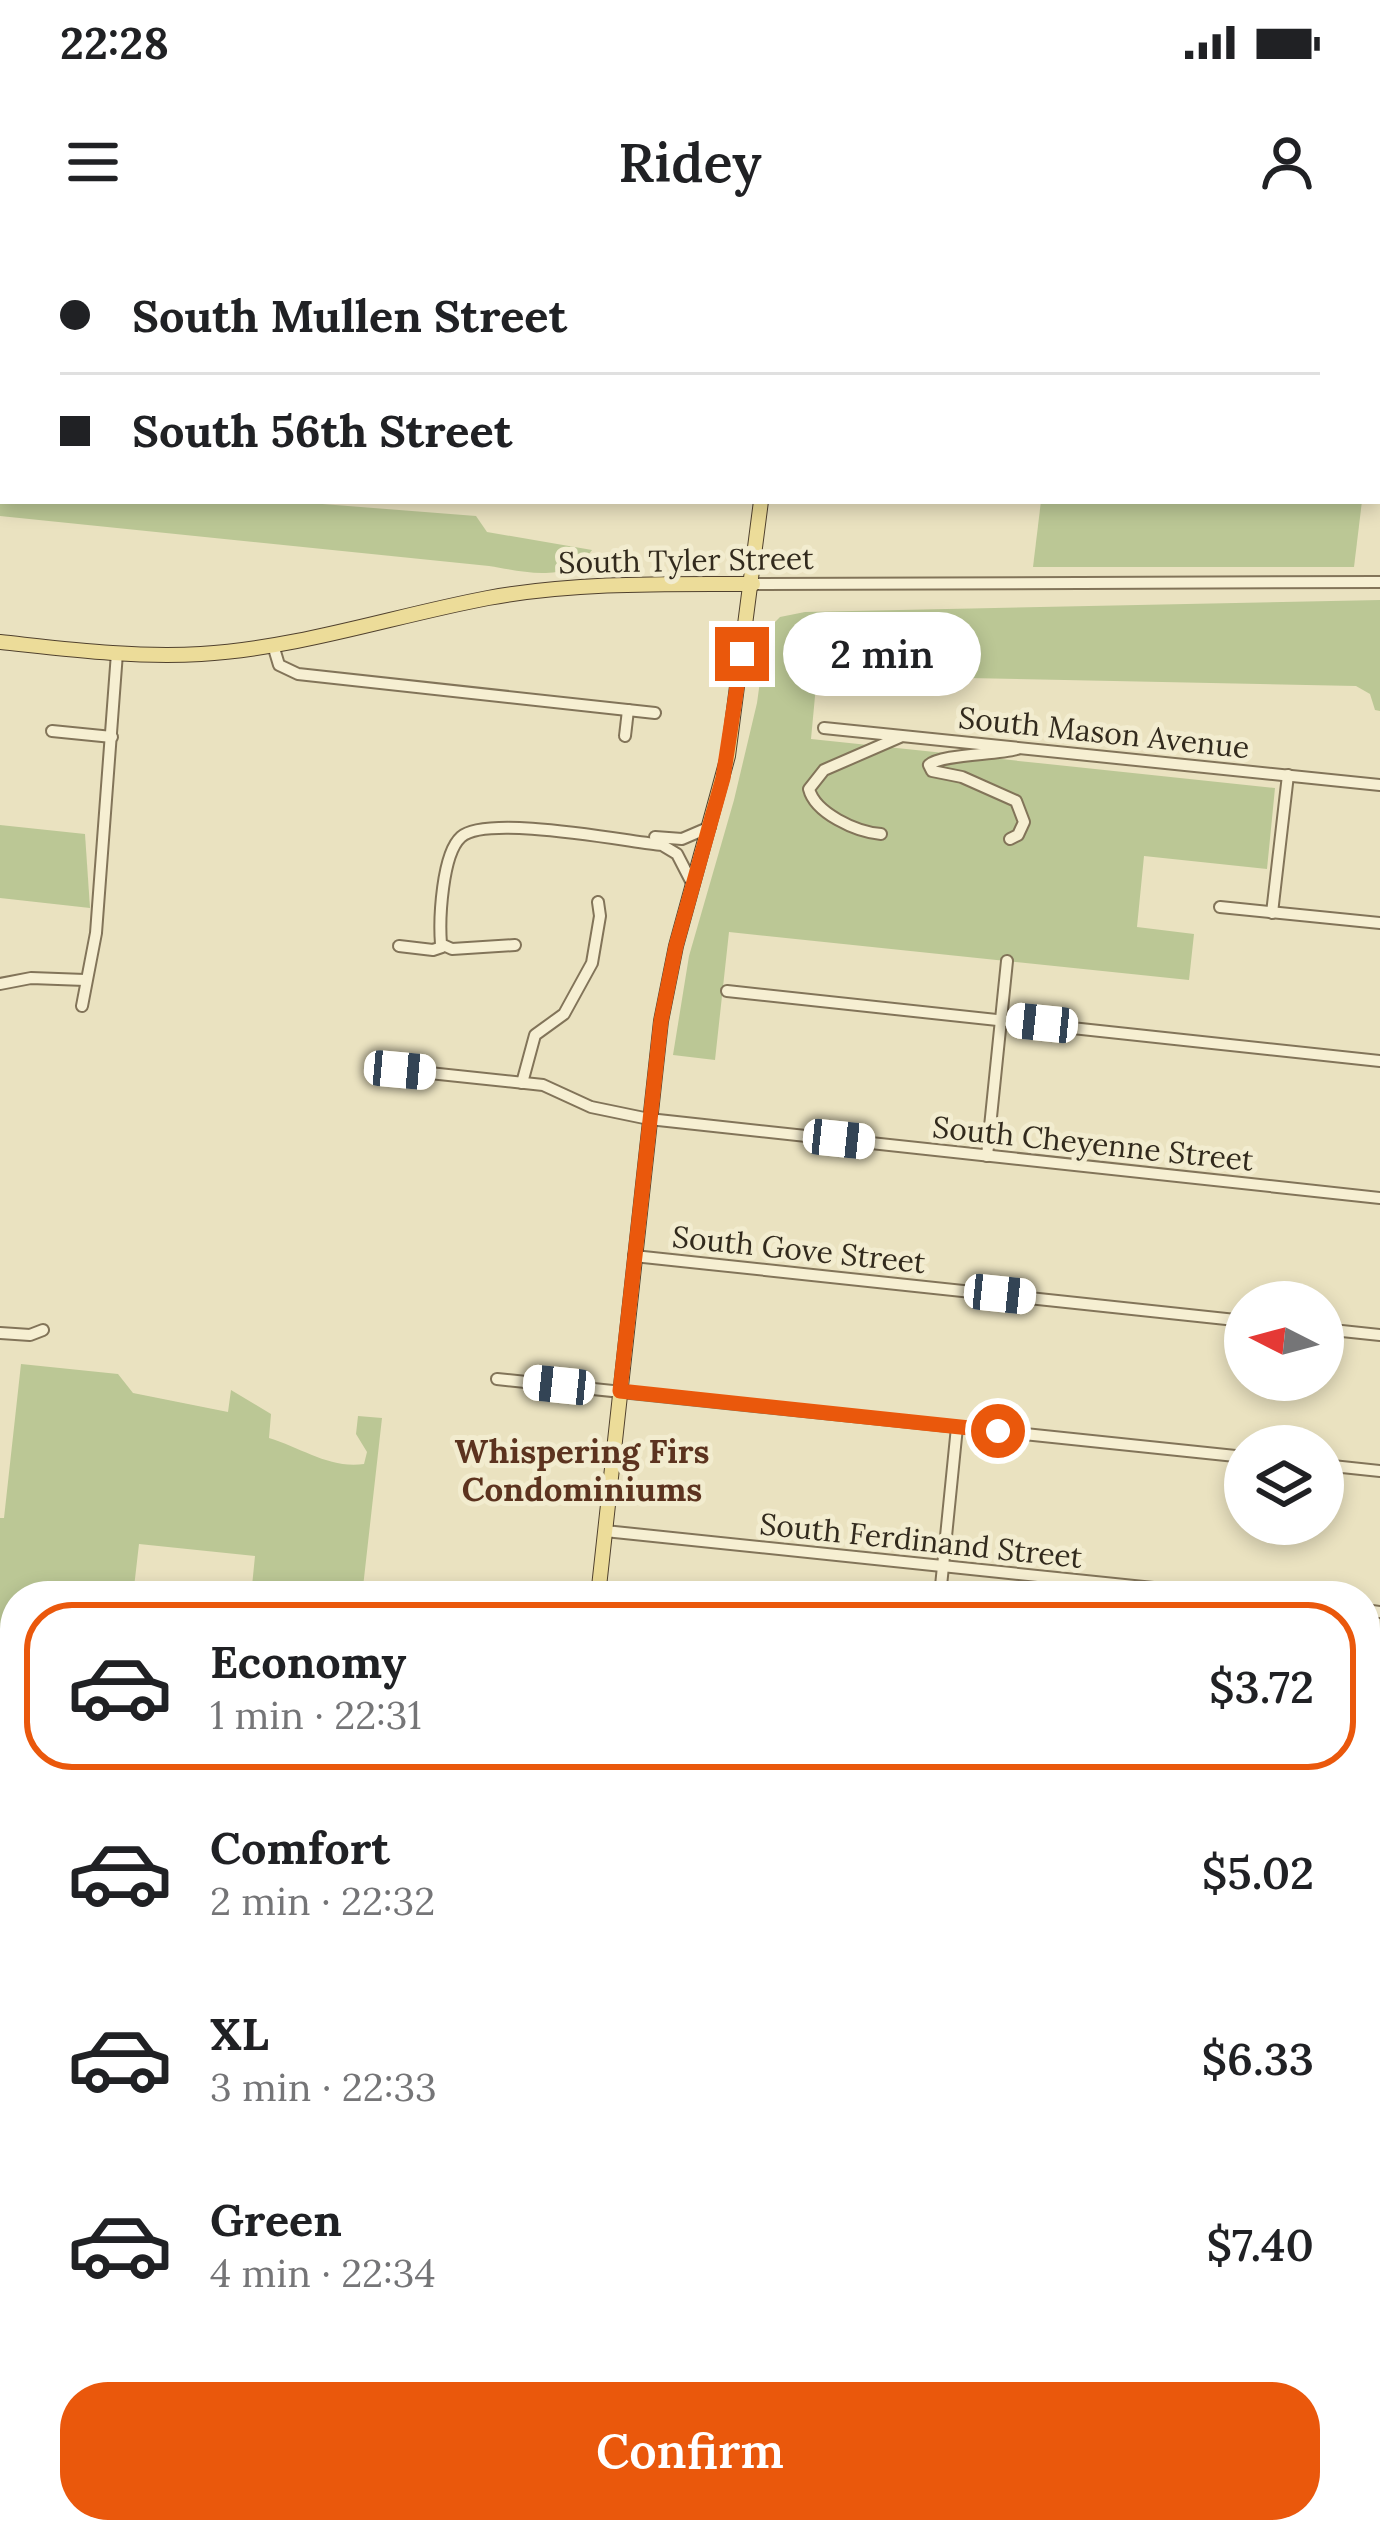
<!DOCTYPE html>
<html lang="en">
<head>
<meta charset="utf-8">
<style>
  body { margin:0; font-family:Lora,serif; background:#f6f6f6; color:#202124; height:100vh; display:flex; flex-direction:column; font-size:45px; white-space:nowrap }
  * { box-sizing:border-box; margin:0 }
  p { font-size:39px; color:#757577 }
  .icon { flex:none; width:66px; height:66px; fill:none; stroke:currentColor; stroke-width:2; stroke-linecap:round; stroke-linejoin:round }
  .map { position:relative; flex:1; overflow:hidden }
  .details { position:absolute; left:0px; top:1341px; width:1380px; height:963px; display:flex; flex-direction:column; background:#fff; border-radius:48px 48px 0 0; box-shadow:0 6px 18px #0003 }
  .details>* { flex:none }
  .top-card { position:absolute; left:0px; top:0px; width:1380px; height:264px; box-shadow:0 6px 18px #0003; display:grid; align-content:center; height:264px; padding:0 60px; background:#fff }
  .needle { width:78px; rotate:276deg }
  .buttons { position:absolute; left:1224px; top:1041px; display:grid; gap:24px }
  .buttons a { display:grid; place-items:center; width:120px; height:120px; border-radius:50%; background:#fff; box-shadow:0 6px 18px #0003; font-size:60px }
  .end { position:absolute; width:54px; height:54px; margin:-27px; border:15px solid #ea580c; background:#fff; box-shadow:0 0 0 6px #fff }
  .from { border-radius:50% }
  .bubble { position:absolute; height:84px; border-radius:42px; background:#fff; box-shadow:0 6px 18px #0003; font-size:39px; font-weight:600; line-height:84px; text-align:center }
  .car { position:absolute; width:36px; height:72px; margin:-36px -18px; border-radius:15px; box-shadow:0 0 9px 3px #0007; background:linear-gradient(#fff 24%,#345 0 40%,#fff 0 76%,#345 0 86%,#fff 0) }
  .top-card b { display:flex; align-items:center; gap:42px; height:114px; font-size:45px }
  .top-card b+b { border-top:3px solid #e0e0e0 }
  .top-card i { width:30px; height:30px; background:#202124 }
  ul { padding:21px 0 0; list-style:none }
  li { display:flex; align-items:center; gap:36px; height:168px; margin:0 24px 18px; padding:0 36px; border:6px solid transparent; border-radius:48px }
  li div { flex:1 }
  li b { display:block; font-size:45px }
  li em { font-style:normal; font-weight:600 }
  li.active { border-color:#ea580c }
  li>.icon { width:108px; height:108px; stroke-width:1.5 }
  .action { display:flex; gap:24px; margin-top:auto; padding:24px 60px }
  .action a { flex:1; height:138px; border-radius:48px; background:#ea580c; color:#fff; font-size:48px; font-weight:600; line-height:138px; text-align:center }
  .status { display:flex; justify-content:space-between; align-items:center; height:84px; padding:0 60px; background:#fff; direction:ltr }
  .status svg { height:33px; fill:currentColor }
  header { display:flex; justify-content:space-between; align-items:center; height:156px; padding:0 60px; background:#fff; font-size:54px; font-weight:600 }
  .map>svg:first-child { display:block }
  .green { fill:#bbc795 }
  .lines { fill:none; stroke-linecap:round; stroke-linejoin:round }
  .minor-casing { stroke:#827459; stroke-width:14 }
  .major-casing { stroke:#50412e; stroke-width:16 }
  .minor { stroke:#f6efd2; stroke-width:10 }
  .major { stroke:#ecdc99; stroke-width:14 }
  .route { stroke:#ea580c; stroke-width:15 }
  .labels { text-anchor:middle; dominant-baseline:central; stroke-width:10; stroke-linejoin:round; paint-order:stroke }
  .street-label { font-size:30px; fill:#322a1d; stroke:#f2eccf }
  .neighbourhood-label { font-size:33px; font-weight:bold; fill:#5c331f; stroke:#f2eccf }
</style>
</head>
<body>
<div class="status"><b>22:28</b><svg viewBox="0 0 49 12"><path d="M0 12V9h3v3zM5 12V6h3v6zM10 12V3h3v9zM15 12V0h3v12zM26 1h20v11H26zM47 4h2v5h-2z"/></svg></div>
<header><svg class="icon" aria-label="menu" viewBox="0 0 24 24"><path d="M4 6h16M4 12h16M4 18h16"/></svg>Ridey<svg class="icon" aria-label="person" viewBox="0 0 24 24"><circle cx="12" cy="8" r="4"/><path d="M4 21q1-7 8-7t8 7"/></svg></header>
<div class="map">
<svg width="1380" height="2302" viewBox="0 0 1380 2302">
  <rect width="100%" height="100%" fill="#eae2c0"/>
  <!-- green -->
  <g class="green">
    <path d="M1097,0H1380V149L1377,3Z"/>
    <path d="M0,242L3,261H284L476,276L487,292L592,310C568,345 522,331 489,326L0,276Z"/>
    <path d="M1041,261H1362L1354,327H1033Z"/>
    <path d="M1380,360V471L1375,470L1370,454L1356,446L817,435L811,499L1275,548L1267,629L1144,616L1137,687L1194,694L1189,740L729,692L715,820L673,815L689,716L734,560L757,463L767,390L780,377L805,372Z"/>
    <path d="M0,585L85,594L90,668L0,658Z"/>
    <path d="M21,1124L118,1134L133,1153L228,1172L231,1150L271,1174L269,1198C302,1208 330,1229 364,1224L367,1212L356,1194L358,1176L382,1178L362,1356H251L255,1316L139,1304L133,1356H15V1424L9,1484L0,1482V1278H4Z"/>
    <path d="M281,2289H391L392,2302H260L266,2296L284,2295Z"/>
  </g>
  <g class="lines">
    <defs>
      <g id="minor">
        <path d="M0,2L22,3"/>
        <path d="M753,344L1380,342"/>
        <path d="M273,405L279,425L298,434L655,473"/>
        <path d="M824,488L1380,545"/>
        <path d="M52,491L112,497"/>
        <path d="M625,496L628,470"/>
        <path d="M881,594C856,592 815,573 809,549L824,530L900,497"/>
        <path d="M655,597L682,599L710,587"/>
        <path d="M1010,599L1018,595L1024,582L1016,561L962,537L932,531L929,525C941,514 996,515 1017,509"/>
        <path d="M1220,667L1380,683"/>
        <path d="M1272,673L1288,535"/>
        <path d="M515,705L452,709L441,704C439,679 442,614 461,597C487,574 624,601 662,605L677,614L693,645"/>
        <path d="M399,706L433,710L442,707"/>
        <path d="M0,744L31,738L85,740"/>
        <path d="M727,751L1380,821"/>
        <path d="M82,766L96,693L117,413"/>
        <path d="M378,836L401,830L543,845L591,867L649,879L1380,958"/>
        <path d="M522,843L535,795L564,774L592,723L600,676L598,662"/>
        <path d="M987,916L1007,721"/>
        <path d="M634,1016L1245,1081"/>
        <path d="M1323,1089L1380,1095"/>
        <path d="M0,1093L30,1095L43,1090"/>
        <path d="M497,1139L1245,1217"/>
        <path d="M1323,1225L1380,1231"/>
        <path d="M605,1291L1231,1356"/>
        <path d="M940,1356L957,1187"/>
        <path d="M1365,1370L1380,1372"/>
        <path d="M1365,1507L1380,1508"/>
        <path d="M0,1943L15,1945"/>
        <path d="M473,2289L474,2302"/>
        <path d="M961,2289L966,2302"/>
        <path d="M37,2302L38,2289"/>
        <path d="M738,2302L740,2289"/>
      </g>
      <g id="major">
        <path d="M789,3V0"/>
        <path d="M0,402C66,409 134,418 201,414C299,408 393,376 488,358C575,342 665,344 753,344"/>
        <path d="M598,1356L661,781L676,706L728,516L761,261"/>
        <path d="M0,1566L15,1567"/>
        <path d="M1365,2076L1380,2078"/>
        <path d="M496,2302L497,2289"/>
        <path d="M508,2302L509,2289"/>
      </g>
    </defs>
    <!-- minor casing -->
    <use href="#minor" class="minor-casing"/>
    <!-- major casing -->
    <use href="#major" class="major-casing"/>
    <!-- minor -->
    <use href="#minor" class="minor"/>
    <!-- major -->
    <use href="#major" class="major"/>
  </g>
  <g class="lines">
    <!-- route -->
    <path class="route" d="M742,414L723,538L676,706L661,781L620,1151L998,1191"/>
  </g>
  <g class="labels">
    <!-- street labels -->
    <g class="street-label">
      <text transform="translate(686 320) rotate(-1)">South Tyler Street</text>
      <text transform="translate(1104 492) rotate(6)">South Mason Avenue</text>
      <text transform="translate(1093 903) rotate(6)">South Cheyenne Street</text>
      <text transform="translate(799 1009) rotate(6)">South Gove Street</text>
      <text transform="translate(921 1300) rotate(6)">South Ferdinand Street</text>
    </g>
    <!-- neighbourhood labels -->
    <g class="neighbourhood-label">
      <text x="582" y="1211">Whispering Firs<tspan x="582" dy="38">Condominiums</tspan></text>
    </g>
  </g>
</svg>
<div class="buttons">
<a><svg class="needle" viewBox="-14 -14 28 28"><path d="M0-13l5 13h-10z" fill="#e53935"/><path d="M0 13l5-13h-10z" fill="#757577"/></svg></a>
<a><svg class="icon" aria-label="layers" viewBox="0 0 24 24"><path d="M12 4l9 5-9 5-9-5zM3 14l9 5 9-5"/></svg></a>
</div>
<i class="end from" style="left:998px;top:1191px"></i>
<i class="end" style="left:742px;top:414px"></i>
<div class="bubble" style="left:783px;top:372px;width:198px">2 min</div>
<i class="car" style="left:1042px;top:783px;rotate:276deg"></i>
<i class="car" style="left:400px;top:830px;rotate:95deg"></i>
<i class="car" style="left:839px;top:899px;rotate:96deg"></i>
<i class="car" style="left:1000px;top:1054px;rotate:96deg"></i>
<i class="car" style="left:559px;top:1145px;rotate:276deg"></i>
<div class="top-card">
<b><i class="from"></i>South Mullen Street</b>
<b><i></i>South 56th Street</b>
</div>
<section class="details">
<ul>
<li class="active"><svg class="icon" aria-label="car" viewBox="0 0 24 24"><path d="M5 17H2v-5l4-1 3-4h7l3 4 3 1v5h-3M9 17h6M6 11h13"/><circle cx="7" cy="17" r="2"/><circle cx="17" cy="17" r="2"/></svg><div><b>Economy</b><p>1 min · 22:31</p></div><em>$3.72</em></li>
<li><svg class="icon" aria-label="car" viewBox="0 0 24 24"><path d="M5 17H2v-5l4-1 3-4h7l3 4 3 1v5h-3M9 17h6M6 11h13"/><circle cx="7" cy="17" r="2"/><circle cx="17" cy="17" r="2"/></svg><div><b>Comfort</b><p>2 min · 22:32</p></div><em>$5.02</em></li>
<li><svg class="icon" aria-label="car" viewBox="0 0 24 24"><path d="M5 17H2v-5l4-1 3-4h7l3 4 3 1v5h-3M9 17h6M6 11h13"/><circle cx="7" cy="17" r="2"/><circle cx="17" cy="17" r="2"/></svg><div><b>XL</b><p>3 min · 22:33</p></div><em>$6.33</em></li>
<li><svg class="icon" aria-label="car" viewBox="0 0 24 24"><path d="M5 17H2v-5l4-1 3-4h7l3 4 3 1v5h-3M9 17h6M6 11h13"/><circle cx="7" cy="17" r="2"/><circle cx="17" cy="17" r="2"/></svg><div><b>Green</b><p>4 min · 22:34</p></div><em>$7.40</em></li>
</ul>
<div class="action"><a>Confirm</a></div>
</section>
</div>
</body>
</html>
